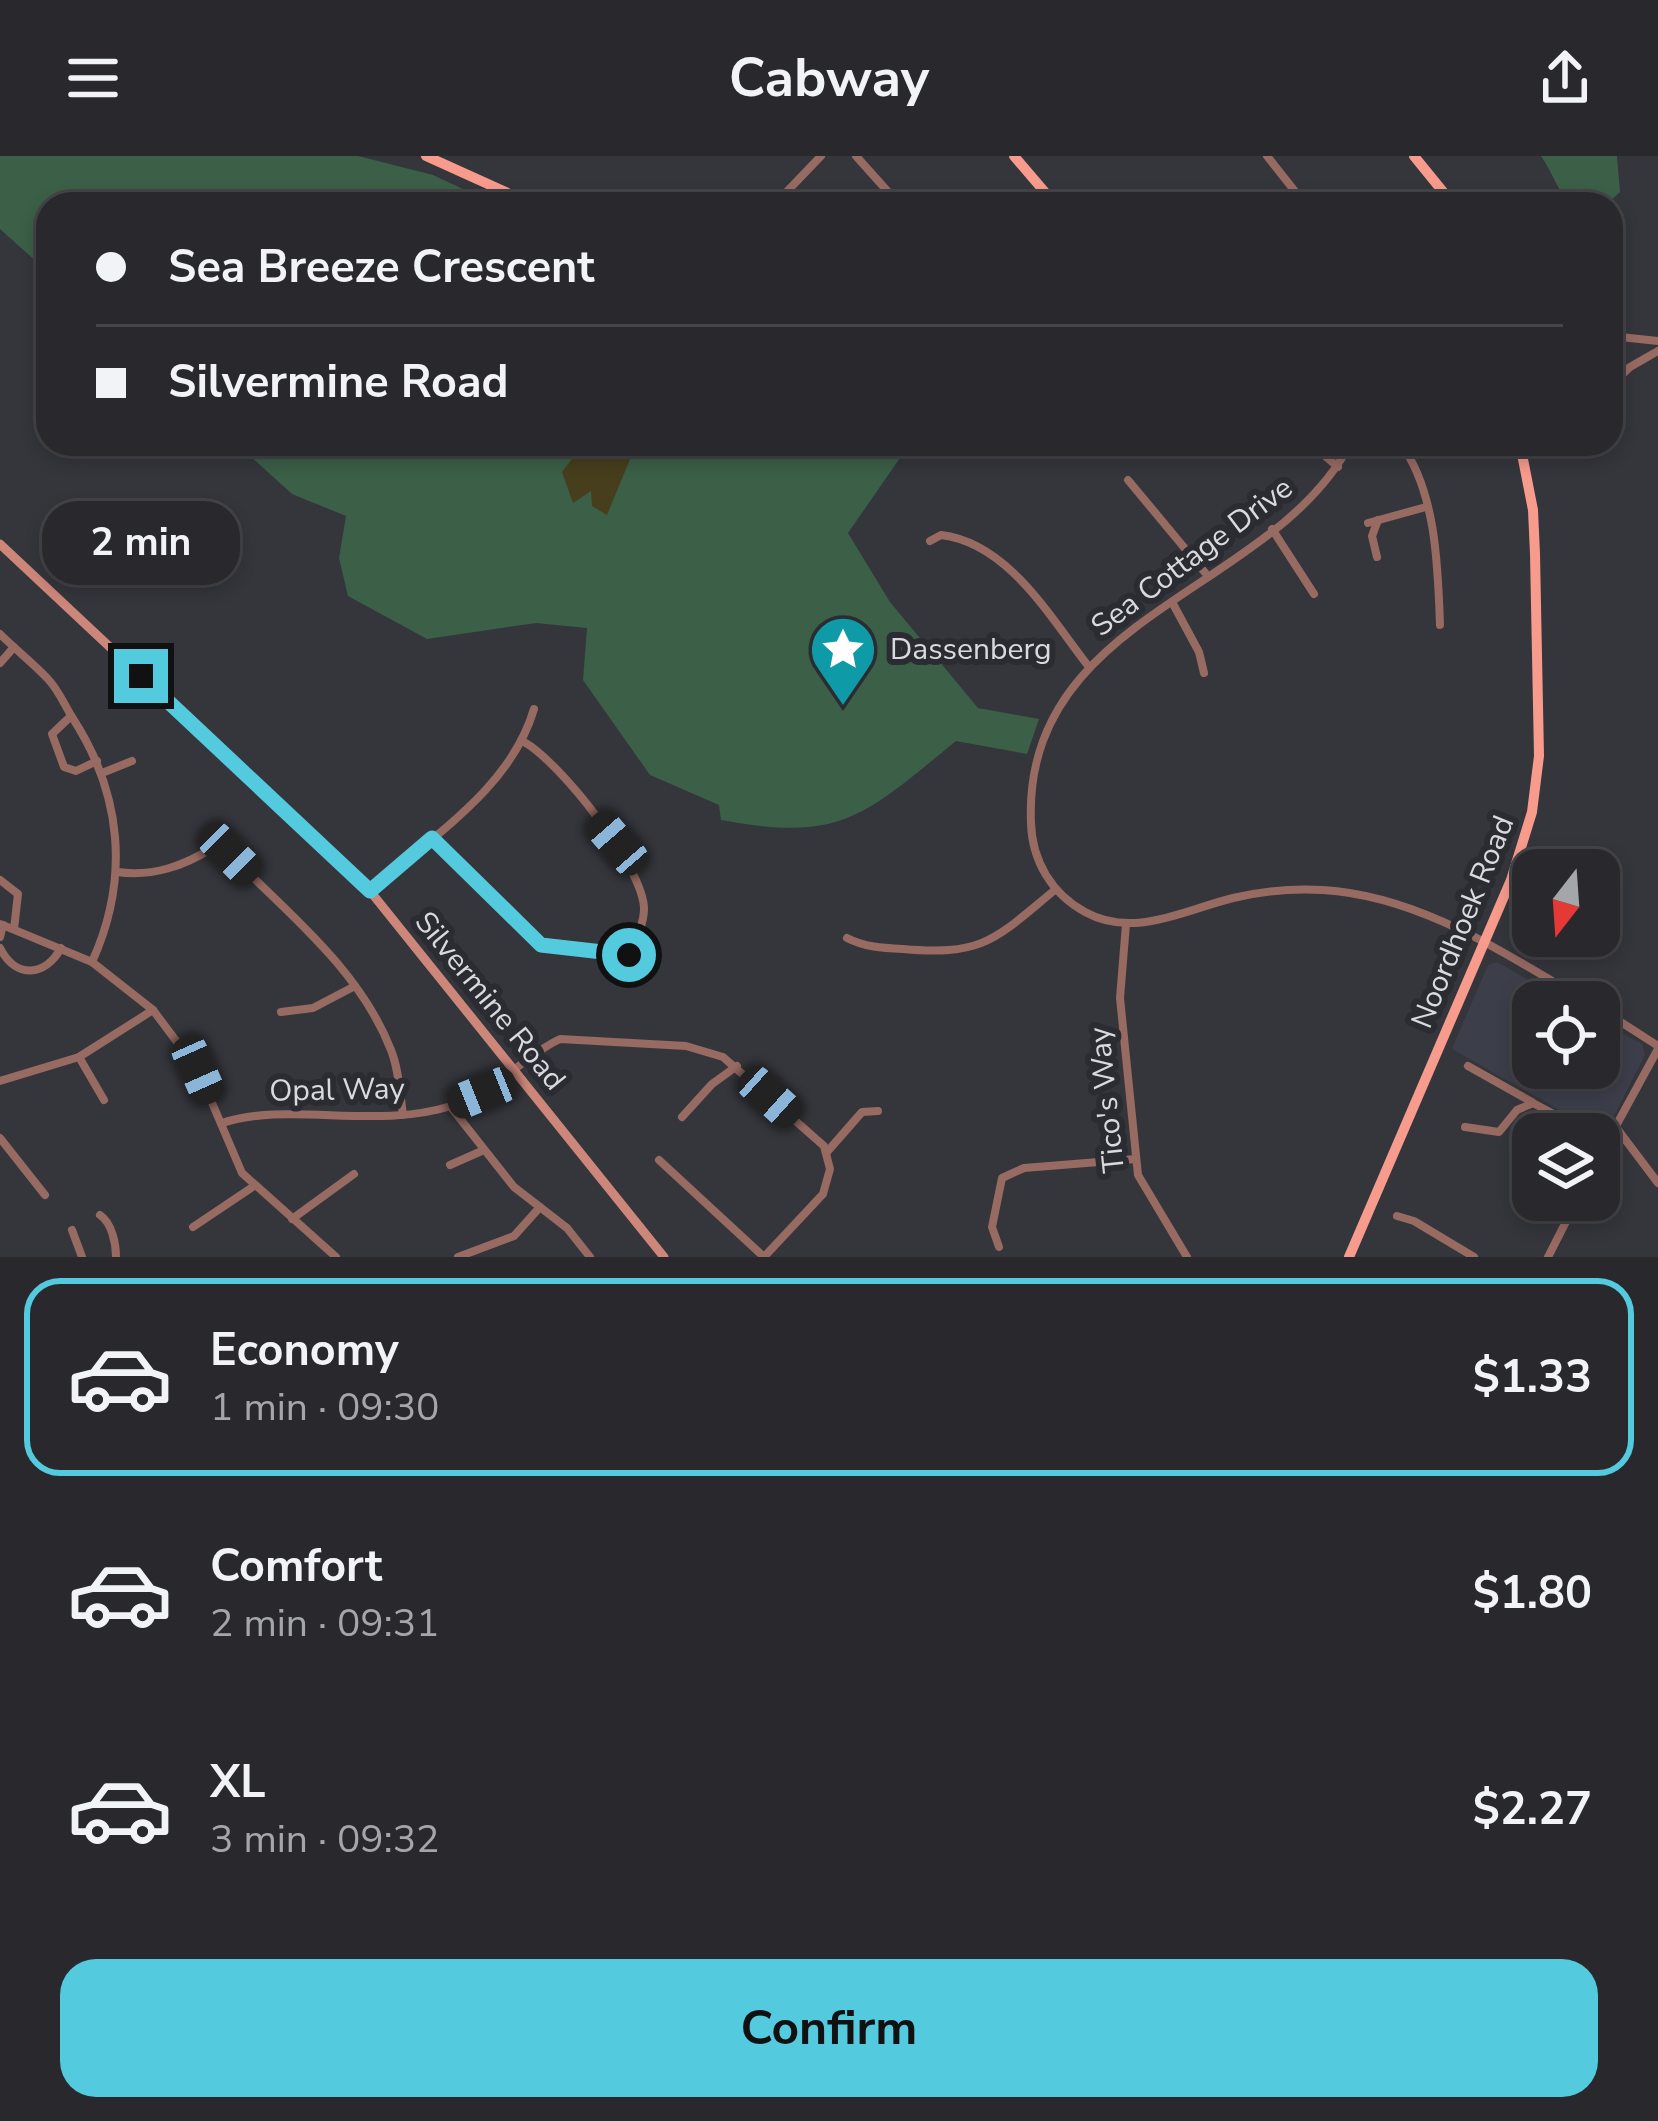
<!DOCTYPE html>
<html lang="en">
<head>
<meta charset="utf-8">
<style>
  body { margin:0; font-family:"Nunito Sans",sans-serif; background:#343439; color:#f1f3f6; height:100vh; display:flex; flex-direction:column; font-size:45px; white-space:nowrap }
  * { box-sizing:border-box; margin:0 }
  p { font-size:39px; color:#a5a6aa }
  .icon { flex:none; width:66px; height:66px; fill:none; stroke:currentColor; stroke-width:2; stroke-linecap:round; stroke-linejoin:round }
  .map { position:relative; height:1101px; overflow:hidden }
  .details { display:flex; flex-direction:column; background:#28282d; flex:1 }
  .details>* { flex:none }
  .guide { position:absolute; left:36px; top:36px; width:1587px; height:264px; border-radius:36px; box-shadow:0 6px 18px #0003,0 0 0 3px #444449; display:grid; align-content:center; height:264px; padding:0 60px; background:#28282d }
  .needle { width:78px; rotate:197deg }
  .controls { position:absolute; left:1512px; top:693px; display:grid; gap:24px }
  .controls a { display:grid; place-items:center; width:108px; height:108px; border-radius:24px; background:#28282d; box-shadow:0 6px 18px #0003,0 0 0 3px #444449; font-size:60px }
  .end { position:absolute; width:54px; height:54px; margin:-27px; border:15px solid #54cade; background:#111; box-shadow:0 0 0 6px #111 }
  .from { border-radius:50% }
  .bubble { position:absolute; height:84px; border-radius:36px; background:#28282d; box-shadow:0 6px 18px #0003,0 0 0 3px #444449; font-size:39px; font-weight:700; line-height:84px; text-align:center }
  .car { position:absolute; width:36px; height:72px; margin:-36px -18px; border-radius:15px; box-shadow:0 0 9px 3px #0007; background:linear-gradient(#222 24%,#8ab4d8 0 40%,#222 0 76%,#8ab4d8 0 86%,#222 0) }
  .guide b { display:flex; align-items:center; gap:42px; height:114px; font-size:45px }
  .guide b+b { border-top:3px solid #444449 }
  .guide i { width:30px; height:30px; background:#f1f3f6 }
  ul { padding:21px 0 0; list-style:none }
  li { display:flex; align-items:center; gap:36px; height:198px; margin:0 24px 18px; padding:0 36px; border:6px solid transparent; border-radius:36px }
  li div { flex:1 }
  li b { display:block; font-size:45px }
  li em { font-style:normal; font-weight:700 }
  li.selected { border-color:#54cade }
  li>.icon { width:108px; height:108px; stroke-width:1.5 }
  .primary-button { display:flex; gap:24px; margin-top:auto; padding:24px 60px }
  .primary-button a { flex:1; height:138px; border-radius:36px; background:#54cade; color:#111; font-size:48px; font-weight:700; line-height:138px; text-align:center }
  header { display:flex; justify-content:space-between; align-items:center; height:156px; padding:0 60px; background:#28282d; font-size:54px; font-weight:700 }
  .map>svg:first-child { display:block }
  .built { fill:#3c3e4a }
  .green { fill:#3b5f47 }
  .sand { fill:#463e1d }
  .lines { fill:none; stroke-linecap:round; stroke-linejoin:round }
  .street { stroke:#976a62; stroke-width:8 }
  .secondary { stroke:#cd867a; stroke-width:9 }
  .primary { stroke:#f79b8c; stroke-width:10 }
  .route { stroke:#54cade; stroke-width:15 }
  .labels { text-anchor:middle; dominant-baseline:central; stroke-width:12; stroke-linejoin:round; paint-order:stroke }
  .street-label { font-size:30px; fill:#d9dade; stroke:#2b2c32 }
  .poi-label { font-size:30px; fill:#d9dade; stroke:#2b2c32; text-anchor:start }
</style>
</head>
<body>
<header><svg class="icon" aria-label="menu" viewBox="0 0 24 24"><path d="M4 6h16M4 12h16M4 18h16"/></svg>Cabway<svg class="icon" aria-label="share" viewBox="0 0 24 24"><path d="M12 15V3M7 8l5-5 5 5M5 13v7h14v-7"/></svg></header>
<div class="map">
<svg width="1658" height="1101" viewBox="0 0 1658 1101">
  <rect width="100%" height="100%" fill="#35363c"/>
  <!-- built -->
  <path class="built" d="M1497,806L1567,846H1533V912H1599V864L1642,888L1645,899L1607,974L1600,977L1452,893L1488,809Z"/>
  <!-- green -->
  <g class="green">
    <path d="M0,0H358L433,19L495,48H48V116L0,73Z"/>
    <path d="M1541,0H1617L1620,36L1608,47C1555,52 1564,34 1541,0Z"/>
    <path d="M237,288H857L902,299L848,377L890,446L978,552L1039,563L1027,598L956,585C865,659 842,687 721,664L719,649L650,619L583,524L587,472L536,467L427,483L348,440L339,402L346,360L292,338Z"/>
  </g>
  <!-- sand -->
  <path class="sand" d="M568,288L635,291L607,359L592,350L591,335L573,347L562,316L578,295Z"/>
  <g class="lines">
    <!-- street -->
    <g class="street">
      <path d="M856,0L899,48"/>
      <path d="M1267,0L1305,48"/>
      <path d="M775,48L821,0"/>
      <path d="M1611,180L1658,185"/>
      <path d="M1611,229L1630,211L1658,195"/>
      <path d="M1311,288L1338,311"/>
      <path d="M1350,288C1272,437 1022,458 1031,667C1032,705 1052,738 1085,756C1134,783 1184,754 1233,742C1263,735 1293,732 1323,734C1421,740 1505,798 1588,846"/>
      <path d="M1401,288C1436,336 1438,411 1440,469"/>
      <path d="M1128,324L1207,419"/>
      <path d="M1368,367L1426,351"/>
      <path d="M1272,373L1314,438"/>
      <path d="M930,385L941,379C1009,387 1051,463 1089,511"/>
      <path d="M1377,401L1372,380L1378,364"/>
      <path d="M1172,446L1199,496L1204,517"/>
      <path d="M0,478C15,493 33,507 47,522C58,533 64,548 72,561C122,638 130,722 92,806"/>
      <path d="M0,507L14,491"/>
      <path d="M71,560L52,578L64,611L76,615L97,605"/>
      <path d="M102,617L132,605"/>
      <path d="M432,682L541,789L629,799C635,786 644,768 644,753C644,712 559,605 524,586"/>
      <path d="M117,716C153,721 184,710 214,691L229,698C288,757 360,814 391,894C399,914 400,938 403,959"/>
      <path d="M0,724L18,738L14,773"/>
      <path d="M370,735C430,681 510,634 534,553"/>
      <path d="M0,768L92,806L153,854L198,914L242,1017L336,1101"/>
      <path d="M1126,768L1120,842L1138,1019L1187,1101"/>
      <path d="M0,781L3,769"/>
      <path d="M847,782C864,791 883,792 903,793C985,800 995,783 1056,733"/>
      <path d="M0,792C16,823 45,821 61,792"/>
      <path d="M1599,852L1658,890"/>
      <path d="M281,856L313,852L355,830"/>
      <path d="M79,901L104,944"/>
      <path d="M1468,910L1532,946"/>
      <path d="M0,925L79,901L153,854"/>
      <path d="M450,950L514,1031L567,1072L590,1101"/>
      <path d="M682,961L712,928L737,910"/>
      <path d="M222,967C288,945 376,974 451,950C499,935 520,902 560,883L686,890L723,901L824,990L830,1013L823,1038L764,1101"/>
      <path d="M1615,970L1658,1027"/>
      <path d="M1465,971L1499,976L1517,954L1533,947L1591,978"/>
      <path d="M0,982L45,1039"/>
      <path d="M827,996L862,956L878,955"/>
      <path d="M1599,1001L1658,893"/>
      <path d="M659,1004L764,1101"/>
      <path d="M450,1009L484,994"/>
      <path d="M100,1059C112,1067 116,1088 116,1101"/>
      <path d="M1397,1060L1414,1065L1474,1101"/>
      <path d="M292,1063L354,1018"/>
      <path d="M193,1071L254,1030"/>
      <path d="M72,1074L82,1101"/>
      <path d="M999,1091L992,1071L1002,1022L1024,1012L1136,1003"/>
      <path d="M458,1101L514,1080L540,1051"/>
      <path d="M1548,1101L1577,1044"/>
    </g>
    <!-- secondary -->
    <path class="secondary" d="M0,388L370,735L664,1101"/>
    <!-- primary -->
    <g class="primary">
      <path d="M426,0L532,48"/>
      <path d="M1014,0L1055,48"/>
      <path d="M1414,0L1453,48"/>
      <path d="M1349,1101L1511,724L1532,656L1539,600L1535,398L1533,354L1520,288"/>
    </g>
  </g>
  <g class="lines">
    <!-- route -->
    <path class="route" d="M141,520L370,735L432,682L541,789L629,799"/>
  </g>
  <!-- icons -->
  <defs>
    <symbol id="sight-pin" viewBox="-11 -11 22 30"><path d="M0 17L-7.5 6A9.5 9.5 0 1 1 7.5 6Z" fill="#0f9aa8" stroke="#2b2c32"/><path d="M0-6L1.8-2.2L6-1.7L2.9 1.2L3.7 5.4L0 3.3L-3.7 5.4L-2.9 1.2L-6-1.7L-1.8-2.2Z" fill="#fff"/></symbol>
  </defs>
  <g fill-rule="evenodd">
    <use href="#sight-pin" x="805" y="455" width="76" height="104"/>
  </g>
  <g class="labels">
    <!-- street labels -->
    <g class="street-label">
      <text transform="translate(1192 401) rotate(-37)">Sea Cottage Drive</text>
      <text transform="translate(1463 766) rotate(-68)">Noordhoek Road</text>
      <text transform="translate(490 845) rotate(51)">Silvermine Road</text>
      <text transform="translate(337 934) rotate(-1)">Opal Way</text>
      <text transform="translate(1107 944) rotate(-96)">Tico's Way</text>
    </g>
    <!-- poi labels -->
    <g class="poi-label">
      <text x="890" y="493">Dassenberg</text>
    </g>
  </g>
</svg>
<div class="controls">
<a><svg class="needle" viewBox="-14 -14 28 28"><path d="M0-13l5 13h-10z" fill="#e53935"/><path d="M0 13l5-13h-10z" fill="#a5a6aa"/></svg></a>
<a><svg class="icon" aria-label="locate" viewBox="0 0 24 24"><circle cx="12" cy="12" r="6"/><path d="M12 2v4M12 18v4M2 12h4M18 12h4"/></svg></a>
<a><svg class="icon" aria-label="layers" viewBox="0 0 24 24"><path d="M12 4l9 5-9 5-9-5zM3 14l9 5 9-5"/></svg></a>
</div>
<i class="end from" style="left:629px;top:799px"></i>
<i class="end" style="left:141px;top:520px"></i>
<div class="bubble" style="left:42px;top:345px;width:198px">2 min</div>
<i class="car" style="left:617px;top:687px;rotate:319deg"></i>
<i class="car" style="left:230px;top:698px;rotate:135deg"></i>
<i class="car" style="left:198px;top:914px;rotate:156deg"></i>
<i class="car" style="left:482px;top:937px;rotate:248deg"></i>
<i class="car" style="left:770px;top:941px;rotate:132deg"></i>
<div class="guide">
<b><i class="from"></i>Sea Breeze Crescent</b>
<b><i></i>Silvermine Road</b>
</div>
</div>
<section class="details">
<ul>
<li class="selected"><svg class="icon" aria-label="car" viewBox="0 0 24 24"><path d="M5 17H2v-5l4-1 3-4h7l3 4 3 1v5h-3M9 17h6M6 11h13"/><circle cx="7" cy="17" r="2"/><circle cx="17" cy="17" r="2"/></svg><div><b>Economy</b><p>1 min · 09:30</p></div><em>$1.33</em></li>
<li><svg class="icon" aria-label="car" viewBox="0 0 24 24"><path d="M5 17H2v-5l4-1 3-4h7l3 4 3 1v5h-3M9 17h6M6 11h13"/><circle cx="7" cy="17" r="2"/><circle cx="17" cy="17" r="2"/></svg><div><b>Comfort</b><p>2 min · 09:31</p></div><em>$1.80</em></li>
<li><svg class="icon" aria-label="car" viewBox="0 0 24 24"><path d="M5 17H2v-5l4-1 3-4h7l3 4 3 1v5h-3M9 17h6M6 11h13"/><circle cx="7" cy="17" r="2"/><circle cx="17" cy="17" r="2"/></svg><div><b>XL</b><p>3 min · 09:32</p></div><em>$2.27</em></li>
</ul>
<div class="primary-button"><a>Confirm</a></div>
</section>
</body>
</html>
